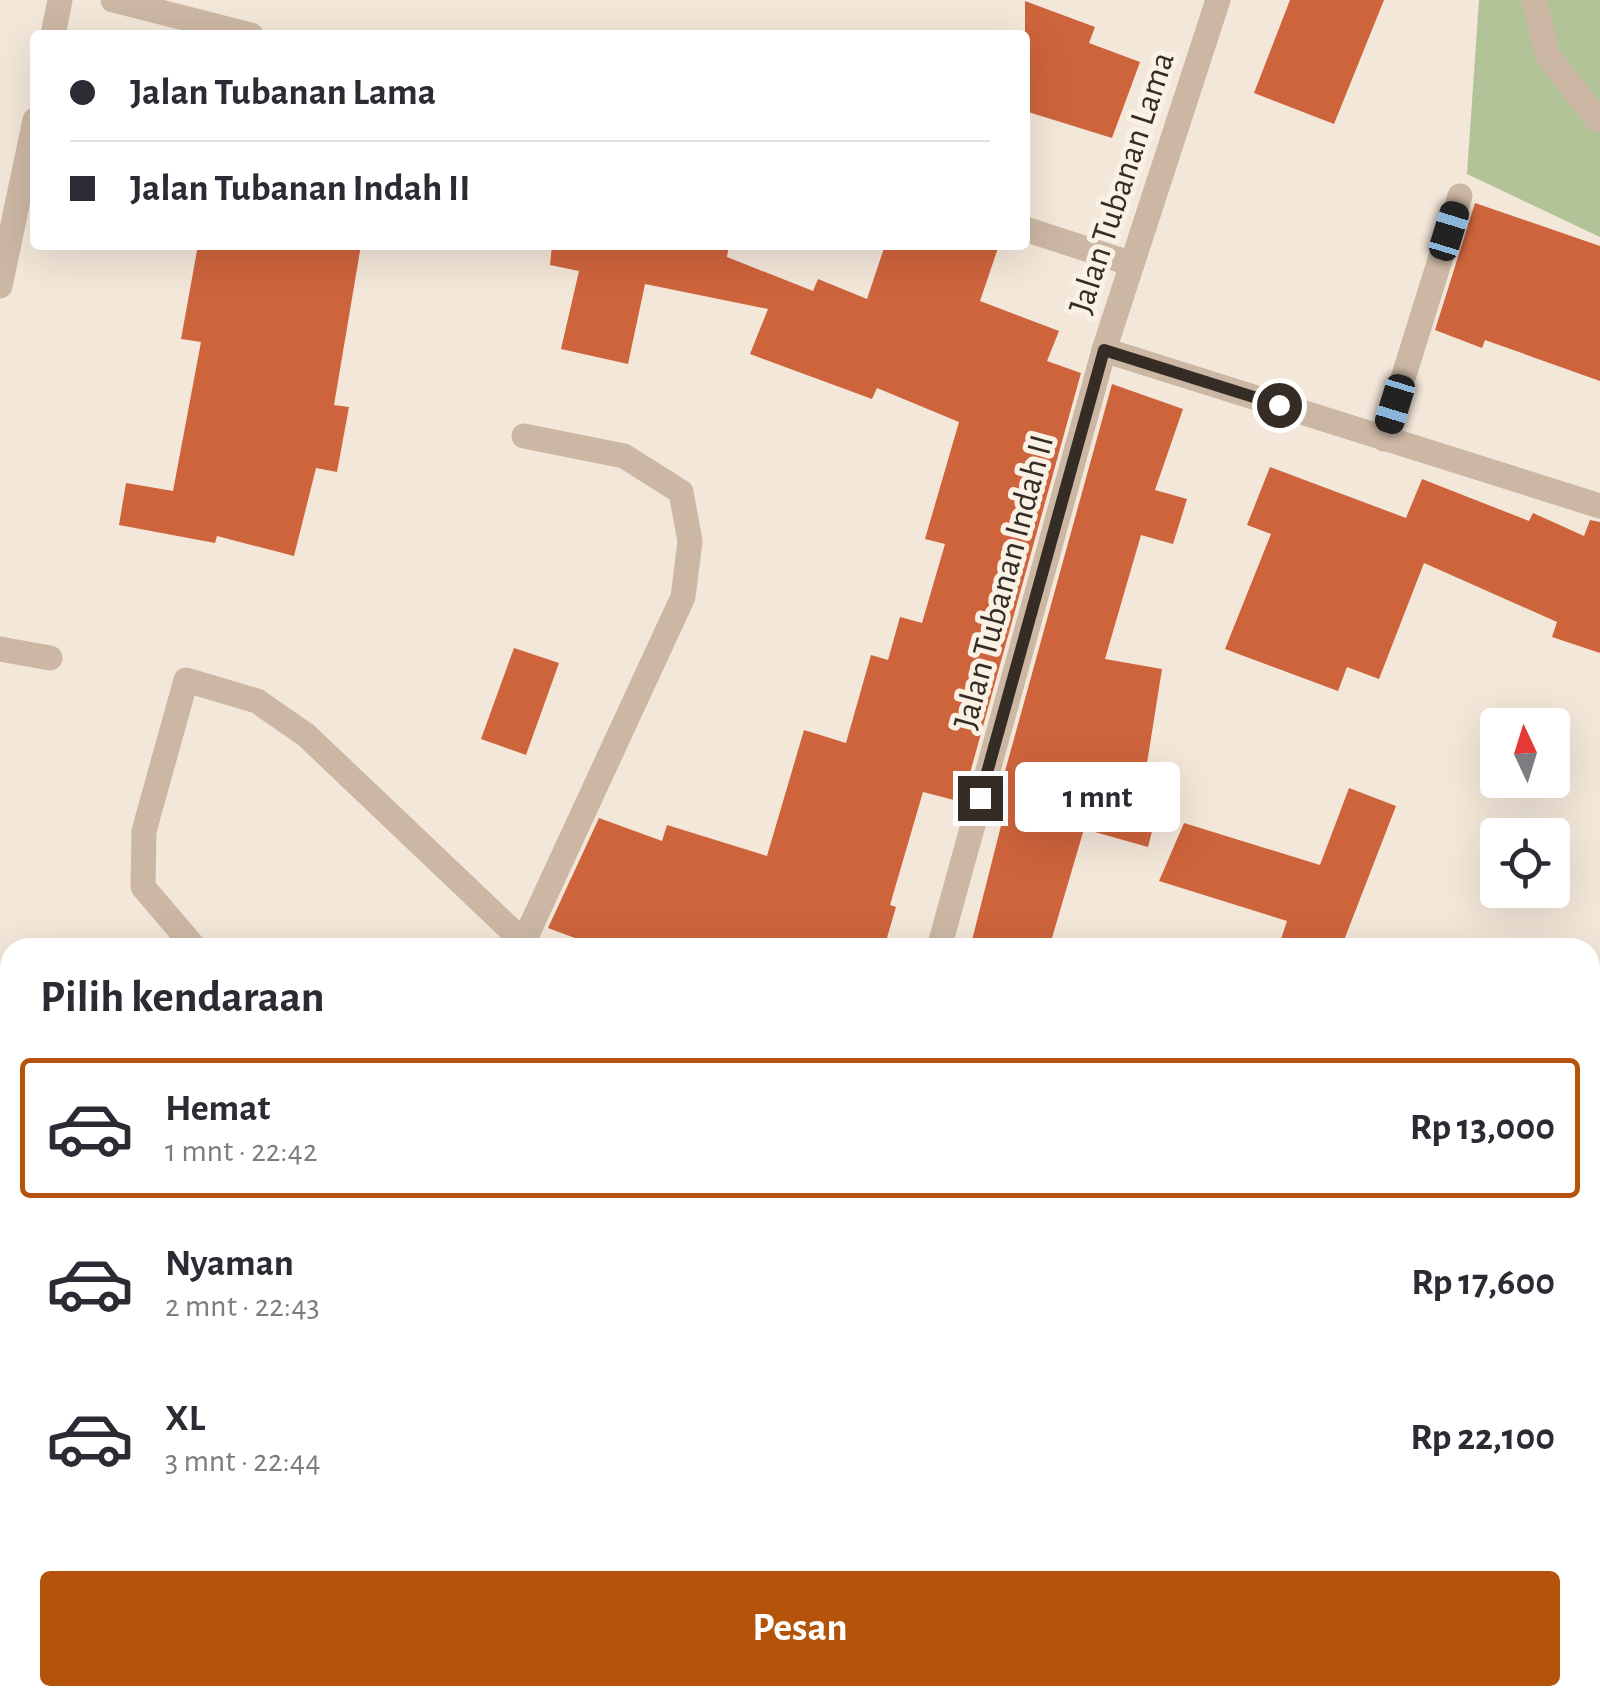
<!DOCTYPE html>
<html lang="id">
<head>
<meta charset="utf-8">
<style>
  body { margin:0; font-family:"Alegreya Sans",sans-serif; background:#f7f7f7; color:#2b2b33; height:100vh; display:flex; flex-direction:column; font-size:38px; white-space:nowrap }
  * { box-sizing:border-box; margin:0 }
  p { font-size:32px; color:#7c7c81 }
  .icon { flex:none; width:55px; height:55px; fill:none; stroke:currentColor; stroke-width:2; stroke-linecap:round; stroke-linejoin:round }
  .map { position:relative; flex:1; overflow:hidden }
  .details { position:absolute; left:0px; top:938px; width:1600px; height:768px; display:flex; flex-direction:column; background:#fff; border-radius:30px 30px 0 0; box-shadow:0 10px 40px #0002 }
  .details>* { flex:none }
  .hud { position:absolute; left:30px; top:30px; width:1000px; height:220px; border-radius:10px; box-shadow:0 10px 40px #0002; display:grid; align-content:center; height:220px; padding:0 40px; background:#fff }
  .needle { width:65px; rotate:356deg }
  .tools { position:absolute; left:1480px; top:708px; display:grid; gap:20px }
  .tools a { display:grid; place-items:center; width:90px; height:90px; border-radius:10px; background:#fff; box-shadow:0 10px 40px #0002; font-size:50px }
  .end { position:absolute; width:45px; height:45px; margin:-22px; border:12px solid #362c26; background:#fff; box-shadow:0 0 0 5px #fff }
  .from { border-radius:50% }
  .bubble { position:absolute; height:70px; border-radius:10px; background:#fff; box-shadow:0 10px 40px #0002; font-size:32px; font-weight:700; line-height:70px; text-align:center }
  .car { position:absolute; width:30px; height:60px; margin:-30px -15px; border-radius:12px; box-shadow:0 0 8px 2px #0007; background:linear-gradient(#222 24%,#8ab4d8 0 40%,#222 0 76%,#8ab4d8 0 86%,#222 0) }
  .hud b { display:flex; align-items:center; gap:35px; height:95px; font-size:38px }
  .hud b+b { border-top:2px solid #e1e1e2 }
  .hud i { width:25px; height:25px; background:#2b2b33 }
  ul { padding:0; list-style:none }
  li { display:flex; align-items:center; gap:30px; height:140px; margin:0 20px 15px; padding:0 20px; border:5px solid transparent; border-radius:10px }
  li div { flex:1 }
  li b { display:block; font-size:38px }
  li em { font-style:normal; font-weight:700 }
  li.on { border-color:#b45309 }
  li>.icon { width:90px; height:90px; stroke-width:1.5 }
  h2 { padding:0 40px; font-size:45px; line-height:120px }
  .cta { display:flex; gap:20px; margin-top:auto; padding:20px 40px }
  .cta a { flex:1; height:115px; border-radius:10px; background:#b45309; color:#fff; font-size:40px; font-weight:700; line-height:115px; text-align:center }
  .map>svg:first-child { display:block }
  .green { fill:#b3c398 }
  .building { fill:#ce643c }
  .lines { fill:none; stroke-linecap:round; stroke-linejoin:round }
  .minor { stroke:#ccb7a4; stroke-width:25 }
  .route { stroke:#362c26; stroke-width:12 }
  .labels { text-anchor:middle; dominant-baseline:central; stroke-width:10; stroke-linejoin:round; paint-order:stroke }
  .street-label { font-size:35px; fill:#362c26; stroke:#faf1e5 }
</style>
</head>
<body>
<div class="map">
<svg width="1600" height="1703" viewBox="0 0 1600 1703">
  <rect width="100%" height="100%" fill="#f3e7d9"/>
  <!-- green -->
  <g class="green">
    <path d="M1479,0H1600V237L1467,174Z"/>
    <path d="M1590,1472L1600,1473V1703H1291L1293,1695H1590Z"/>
  </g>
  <!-- building -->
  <g class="building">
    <path d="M1290,0H1384L1334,124L1254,93Z"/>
    <path d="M1025,1L1095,27L1089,43L1140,62L1112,138L1025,111Z"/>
    <path d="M1475,203L1600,246V381L1485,340L1482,348L1435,330Z"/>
    <path d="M198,245H361L334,405L349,407L337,472L316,468L294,556L217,536L215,543L119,525L126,483L173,491L201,342L181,339Z"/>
    <path d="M552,245H729L727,257L813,291L818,279L867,299L885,245H999L980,301L1059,331L1047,361L1081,373L962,802L923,792L890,905L896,907L884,948H602L548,928L599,818L662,841L667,825L767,856L804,730L846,743L871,655L888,660L900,617L922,623L945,544L925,539L959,422L877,388L872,399L750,354L768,309L645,284L628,364L561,349L579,271L550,265Z"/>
    <path d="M1112,384L1183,409L1155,490L1187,499L1173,544L1141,535L1105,659L1162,669L1144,782L1163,788L1148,847L1084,829L1049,948H970L1004,814L994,811Z"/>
    <path d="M1270,467L1406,518L1422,479L1529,521L1533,513L1584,536L1590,520L1600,522V653L1552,637L1557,622L1424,563L1379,679L1347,667L1338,691L1225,649L1271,534L1247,525Z"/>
    <path d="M514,648L559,663L526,755L481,739Z"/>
    <path d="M1349,788L1396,806L1341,948H1278L1287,921L1159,881L1184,823L1320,865Z"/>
  </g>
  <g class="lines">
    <!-- minor -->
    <g class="minor">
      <path d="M113,0L251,35"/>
      <path d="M1534,0L1547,54L1597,120"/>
      <path d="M53,35L60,0"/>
      <path d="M1025,229L1132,264"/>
      <path d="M0,286L35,120"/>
      <path d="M1104,350L1600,506"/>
      <path d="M524,436L624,456L681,492L690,541L683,597L524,941"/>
      <path d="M1384,439L1460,196"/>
      <path d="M0,649L50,658"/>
      <path d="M195,948L143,887L144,831L186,680L257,701L306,735L530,948"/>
      <path d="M939,948L1104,350L1218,0"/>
      <path d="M1594,1518L1600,1467"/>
      <path d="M374,1695L382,1703"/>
      <path d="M271,1703L279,1695"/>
      <path d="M1196,1703L1198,1695"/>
      <path d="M1347,1703L1349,1695"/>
    </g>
  </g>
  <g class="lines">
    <!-- route -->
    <path class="route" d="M980,798L1104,350L1279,405"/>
  </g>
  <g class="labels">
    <!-- street labels -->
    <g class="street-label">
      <text transform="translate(1122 183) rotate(-72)">Jalan Tubanan Lama</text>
      <text transform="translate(1004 582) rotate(-75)">Jalan Tubanan Indah II</text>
    </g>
  </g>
</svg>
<div class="tools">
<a><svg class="needle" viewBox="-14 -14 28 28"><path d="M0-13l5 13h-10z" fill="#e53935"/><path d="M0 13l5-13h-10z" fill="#7c7c81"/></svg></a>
<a><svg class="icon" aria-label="locate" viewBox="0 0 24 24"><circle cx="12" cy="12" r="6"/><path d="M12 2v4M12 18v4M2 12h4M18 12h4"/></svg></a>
</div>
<i class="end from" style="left:1279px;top:405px"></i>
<i class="end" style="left:980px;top:798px"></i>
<div class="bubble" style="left:1015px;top:762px;width:165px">1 mnt</div>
<i class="car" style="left:1449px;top:231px;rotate:17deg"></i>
<i class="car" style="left:1395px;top:404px;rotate:197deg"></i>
<div class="hud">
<b><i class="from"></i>Jalan Tubanan Lama</b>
<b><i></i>Jalan Tubanan Indah II</b>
</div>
<section class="details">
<h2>Pilih kendaraan</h2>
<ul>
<li class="on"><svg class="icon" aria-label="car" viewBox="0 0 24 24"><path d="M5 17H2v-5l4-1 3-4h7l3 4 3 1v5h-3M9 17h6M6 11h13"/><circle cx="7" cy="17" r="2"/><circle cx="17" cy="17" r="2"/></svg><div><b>Hemat</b><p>1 mnt · 22:42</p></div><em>Rp 13,000</em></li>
<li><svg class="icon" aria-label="car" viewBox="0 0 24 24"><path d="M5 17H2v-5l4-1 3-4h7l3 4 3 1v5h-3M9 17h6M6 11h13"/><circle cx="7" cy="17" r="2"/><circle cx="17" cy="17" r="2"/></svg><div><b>Nyaman</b><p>2 mnt · 22:43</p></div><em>Rp 17,600</em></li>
<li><svg class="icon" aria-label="car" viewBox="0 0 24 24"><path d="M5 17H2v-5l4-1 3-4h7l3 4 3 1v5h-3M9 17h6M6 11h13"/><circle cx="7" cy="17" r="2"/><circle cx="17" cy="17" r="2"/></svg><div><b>XL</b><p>3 mnt · 22:44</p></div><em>Rp 22,100</em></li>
</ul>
<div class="cta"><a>Pesan</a></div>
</section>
</div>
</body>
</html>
